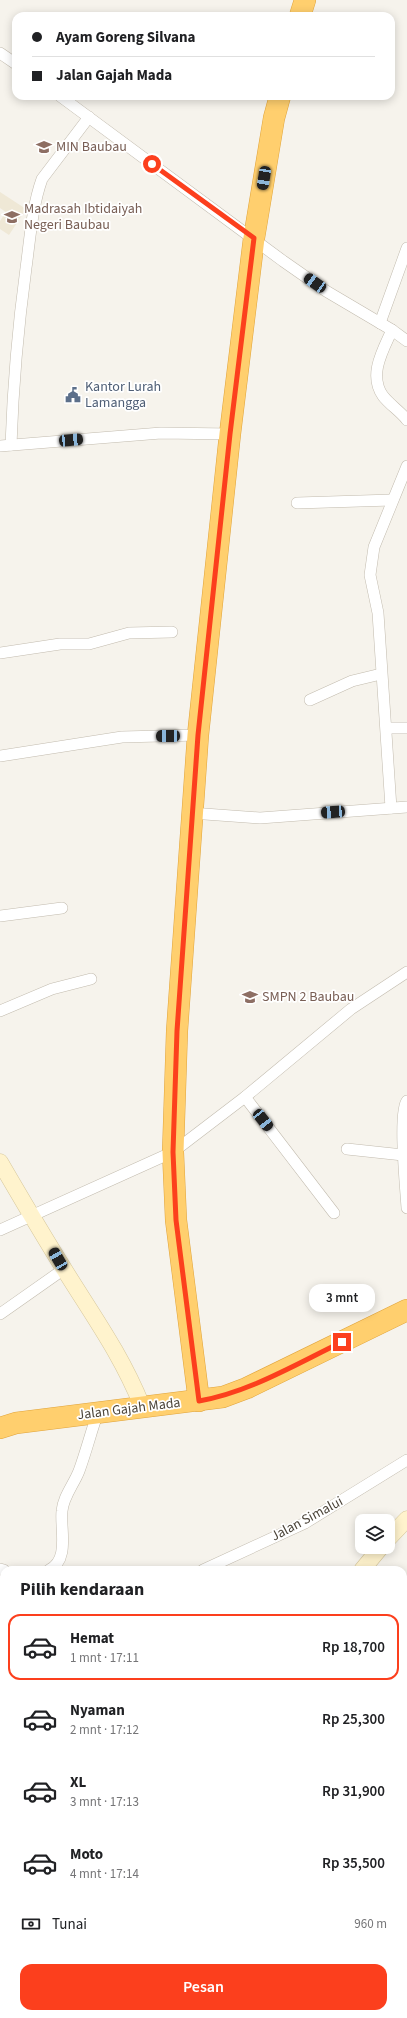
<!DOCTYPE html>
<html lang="id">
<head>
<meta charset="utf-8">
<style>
  body { margin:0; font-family:"Source Sans 3",sans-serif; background:#f6f6f6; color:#202124; height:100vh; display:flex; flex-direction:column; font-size:15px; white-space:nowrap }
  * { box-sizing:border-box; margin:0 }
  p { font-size:13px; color:#757577 }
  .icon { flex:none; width:22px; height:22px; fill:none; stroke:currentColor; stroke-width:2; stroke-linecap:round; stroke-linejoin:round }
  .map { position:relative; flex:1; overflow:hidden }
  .panel { position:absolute; left:0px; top:1566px; width:407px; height:452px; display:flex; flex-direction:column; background:#fff; border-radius:12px 12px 0 0; box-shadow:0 2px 10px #0003 }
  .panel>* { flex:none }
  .banner { position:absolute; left:12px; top:12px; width:383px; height:88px; border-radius:12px; box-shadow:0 2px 10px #0003; display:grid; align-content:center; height:88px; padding:0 20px; background:#fff }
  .controls { position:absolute; left:355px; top:1514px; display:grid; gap:8px }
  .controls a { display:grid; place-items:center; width:40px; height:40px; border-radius:8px; background:#fff; box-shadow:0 2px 10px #0003; font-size:20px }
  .end { position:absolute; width:18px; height:18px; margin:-9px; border:5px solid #fc3f1d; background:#fff; box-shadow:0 0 0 2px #fff }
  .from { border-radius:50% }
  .bubble { position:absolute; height:28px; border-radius:12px; background:#fff; box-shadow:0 2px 10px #0003; font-size:13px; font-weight:600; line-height:28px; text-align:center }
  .car { position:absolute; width:12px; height:24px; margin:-12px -6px; border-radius:5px; box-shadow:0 0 3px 1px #0007; background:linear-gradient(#222 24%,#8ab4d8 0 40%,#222 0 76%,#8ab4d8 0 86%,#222 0) }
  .banner b { display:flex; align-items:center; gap:14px; height:38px; font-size:15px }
  .banner b+b { border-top:1px solid #e0e0e0 }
  .banner i { width:10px; height:10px; background:#202124 }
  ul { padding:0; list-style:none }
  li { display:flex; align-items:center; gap:12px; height:66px; margin:0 8px 6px; padding:0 12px; border:2px solid transparent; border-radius:12px }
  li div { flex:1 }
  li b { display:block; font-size:15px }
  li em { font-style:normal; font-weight:600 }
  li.current { border-color:#fc3f1d }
  li>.icon { width:36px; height:36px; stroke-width:1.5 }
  h2 { padding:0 20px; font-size:18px; line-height:48px }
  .pay { display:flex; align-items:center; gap:10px; height:44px; padding:0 20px; font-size:15px }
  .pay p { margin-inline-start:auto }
  .action { display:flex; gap:8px; margin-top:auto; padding:8px 20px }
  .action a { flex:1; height:46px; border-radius:12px; background:#fc3f1d; color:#fff; font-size:16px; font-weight:600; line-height:46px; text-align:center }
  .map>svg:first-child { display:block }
  .education { fill:#efe8d6 }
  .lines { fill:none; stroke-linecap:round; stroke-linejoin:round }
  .street-casing { stroke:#c2bbae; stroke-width:12 }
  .secondary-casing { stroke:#d6c79b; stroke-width:17 }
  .highway-casing { stroke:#e0a43c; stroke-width:22 }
  .street { stroke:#fff; stroke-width:11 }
  .secondary { stroke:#fff3cd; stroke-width:16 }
  .highway { stroke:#ffcf6e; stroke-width:21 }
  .route { stroke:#fc3f1d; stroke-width:5 }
  .labels { text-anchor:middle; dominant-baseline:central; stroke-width:3.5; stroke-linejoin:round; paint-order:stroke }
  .education-label { font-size:14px; fill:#785e54; stroke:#fff; text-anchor:start }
  .service-label { font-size:14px; fill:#4e5e75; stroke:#fff; text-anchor:start }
  .street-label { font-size:14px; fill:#4b4439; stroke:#fff }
</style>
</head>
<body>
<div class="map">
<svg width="407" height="2018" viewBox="0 0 407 2018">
  <rect width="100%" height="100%" fill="#f6f3ec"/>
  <!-- education -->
  <path class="education" d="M0,192L26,209L9,235L0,229V221L6,212L0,208Z"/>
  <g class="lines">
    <defs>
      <g id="street">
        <path d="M0,53L16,64"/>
        <path d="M60,96L283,261L326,291L392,330L407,341"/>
        <path d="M380,323L407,248"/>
        <path d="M392,330C383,350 368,375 383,396C390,405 400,411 407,420"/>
        <path d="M11,445C13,386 18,327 26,268C30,239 32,207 42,179L89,117"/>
        <path d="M0,446L161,433L230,434"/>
        <path d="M297,503L392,500"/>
        <path d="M0,653L60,644H89L129,633L172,632"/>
        <path d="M310,700L352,681L381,674"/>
        <path d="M387,728H407"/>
        <path d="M0,756L122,737L198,735"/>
        <path d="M391,808L378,613L370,575L374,547L407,466"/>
        <path d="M191,813L260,818L407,807"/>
        <path d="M0,916L62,908"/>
        <path d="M0,1011L52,989L91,979"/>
        <path d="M245,1097L334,1213"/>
        <path d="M407,1101C398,1111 406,1191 407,1208"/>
        <path d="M347,1149L403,1155"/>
        <path d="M0,1230L173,1152L245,1097L351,1009L407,972"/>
        <path d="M0,1314L64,1269"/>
        <path d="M0,1569L4,1570"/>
        <path d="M49,1570C70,1560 60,1529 62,1511C63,1497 74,1484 79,1471C86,1452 91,1432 98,1412"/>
        <path d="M203,1570L305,1523L407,1460"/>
        <path d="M403,1712L407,1713"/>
        <path d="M403,1791L407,1766"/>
        <path d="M0,1877L4,1875"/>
        <path d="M403,1901H407"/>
        <path d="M403,1984H407"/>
        <path d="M61,2014L62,2018"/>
      </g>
      <g id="secondary">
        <path d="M0,1162C21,1198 42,1234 64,1269C93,1316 121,1354 142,1406"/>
        <path d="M388,1539L407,1519"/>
        <path d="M362,1570L381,1547"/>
        <path d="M403,1611L407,1608"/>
        <path d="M0,1794L4,1793"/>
        <path d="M18,2018L31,2014"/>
        <path d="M360,2018L361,2014"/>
      </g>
      <g id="highway">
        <path d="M300,16L305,0"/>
        <path d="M199,1401L176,1220L173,1152L177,1031L198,735L230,434L254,238L274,118L280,96"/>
        <path d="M0,1428L16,1423L223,1397L247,1388L407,1310"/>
      </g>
    </defs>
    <!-- street casing -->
    <use href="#street" class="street-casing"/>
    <!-- secondary casing -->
    <use href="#secondary" class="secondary-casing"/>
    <!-- highway casing -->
    <use href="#highway" class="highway-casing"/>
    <!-- street -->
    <use href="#street" class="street"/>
    <!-- secondary -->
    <use href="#secondary" class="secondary"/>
    <!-- highway -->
    <use href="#highway" class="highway"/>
  </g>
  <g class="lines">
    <!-- route -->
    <path class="route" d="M152,164L254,238L230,434L198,735L177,1031L173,1152L176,1220L199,1401C250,1392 296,1364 342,1342"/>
  </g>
  <!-- icons -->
  <defs>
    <symbol id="school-bare" viewBox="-9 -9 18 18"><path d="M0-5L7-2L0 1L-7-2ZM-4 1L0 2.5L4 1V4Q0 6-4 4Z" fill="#8d6e63" stroke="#fff" stroke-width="2.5" paint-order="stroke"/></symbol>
    <symbol id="civic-bare" viewBox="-9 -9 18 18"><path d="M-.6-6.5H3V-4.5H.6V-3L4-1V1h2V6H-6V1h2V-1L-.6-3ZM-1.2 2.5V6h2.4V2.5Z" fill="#5c6f8a" stroke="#fff" stroke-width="2.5" paint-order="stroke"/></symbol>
  </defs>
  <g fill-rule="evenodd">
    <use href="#school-bare" x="33" y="136" width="22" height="22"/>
    <use href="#school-bare" x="1" y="206" width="22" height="22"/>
    <use href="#civic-bare" x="62" y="384" width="22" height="22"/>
    <use href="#school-bare" x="239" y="986" width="22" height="22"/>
  </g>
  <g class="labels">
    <!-- education labels -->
    <g class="education-label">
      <text x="56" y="147">MIN Baubau</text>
      <text x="24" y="209">Madrasah Ibtidaiyah<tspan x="24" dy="16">Negeri Baubau</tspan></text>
      <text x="262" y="997">SMPN 2 Baubau</text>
    </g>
    <!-- service labels -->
    <g class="service-label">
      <text x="85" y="387">Kantor Lurah<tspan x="85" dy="16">Lamangga</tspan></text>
    </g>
    <!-- street labels -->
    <g class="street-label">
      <text transform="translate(129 1409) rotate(-7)">Jalan Gajah Mada</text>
      <text transform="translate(307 1519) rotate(-28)">Jalan Simalui</text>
    </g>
  </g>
</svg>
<div class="controls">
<a><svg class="icon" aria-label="layers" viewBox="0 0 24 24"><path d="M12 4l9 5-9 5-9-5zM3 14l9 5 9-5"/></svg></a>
</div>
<i class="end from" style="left:152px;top:164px"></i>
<i class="end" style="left:342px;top:1342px"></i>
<div class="bubble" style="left:309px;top:1284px;width:66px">3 mnt</div>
<i class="car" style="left:264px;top:178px;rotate:189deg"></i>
<i class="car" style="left:315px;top:283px;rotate:305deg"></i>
<i class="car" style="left:71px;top:440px;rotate:85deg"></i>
<i class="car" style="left:168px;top:736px;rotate:269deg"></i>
<i class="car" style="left:333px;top:812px;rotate:266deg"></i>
<i class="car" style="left:263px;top:1120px;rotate:142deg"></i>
<i class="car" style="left:58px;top:1259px;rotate:330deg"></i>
<div class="banner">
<b><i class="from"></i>Ayam Goreng Silvana</b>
<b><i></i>Jalan Gajah Mada</b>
</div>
<section class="panel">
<h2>Pilih kendaraan</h2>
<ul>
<li class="current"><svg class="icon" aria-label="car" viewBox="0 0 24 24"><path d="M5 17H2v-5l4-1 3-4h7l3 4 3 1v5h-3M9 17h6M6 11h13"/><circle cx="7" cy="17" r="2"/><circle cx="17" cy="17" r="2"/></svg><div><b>Hemat</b><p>1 mnt · 17:11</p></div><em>Rp 18,700</em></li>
<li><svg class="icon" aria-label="car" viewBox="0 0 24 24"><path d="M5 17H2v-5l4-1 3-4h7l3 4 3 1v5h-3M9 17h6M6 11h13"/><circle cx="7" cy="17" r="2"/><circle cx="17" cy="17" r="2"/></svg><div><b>Nyaman</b><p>2 mnt · 17:12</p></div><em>Rp 25,300</em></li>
<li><svg class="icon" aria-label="car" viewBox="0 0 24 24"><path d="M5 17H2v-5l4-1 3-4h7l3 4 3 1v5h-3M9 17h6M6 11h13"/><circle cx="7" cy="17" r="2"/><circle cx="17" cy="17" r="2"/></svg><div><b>XL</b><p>3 mnt · 17:13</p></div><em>Rp 31,900</em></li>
<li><svg class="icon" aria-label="car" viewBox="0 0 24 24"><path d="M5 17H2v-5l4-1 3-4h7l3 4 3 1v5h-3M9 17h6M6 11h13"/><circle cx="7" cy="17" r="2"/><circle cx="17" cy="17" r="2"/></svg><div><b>Moto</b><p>4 mnt · 17:14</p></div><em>Rp 35,500</em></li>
</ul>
<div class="pay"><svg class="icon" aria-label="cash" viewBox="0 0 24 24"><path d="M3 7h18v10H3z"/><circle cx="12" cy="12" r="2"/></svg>Tunai<p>960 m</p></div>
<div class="action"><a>Pesan</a></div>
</section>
</div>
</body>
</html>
